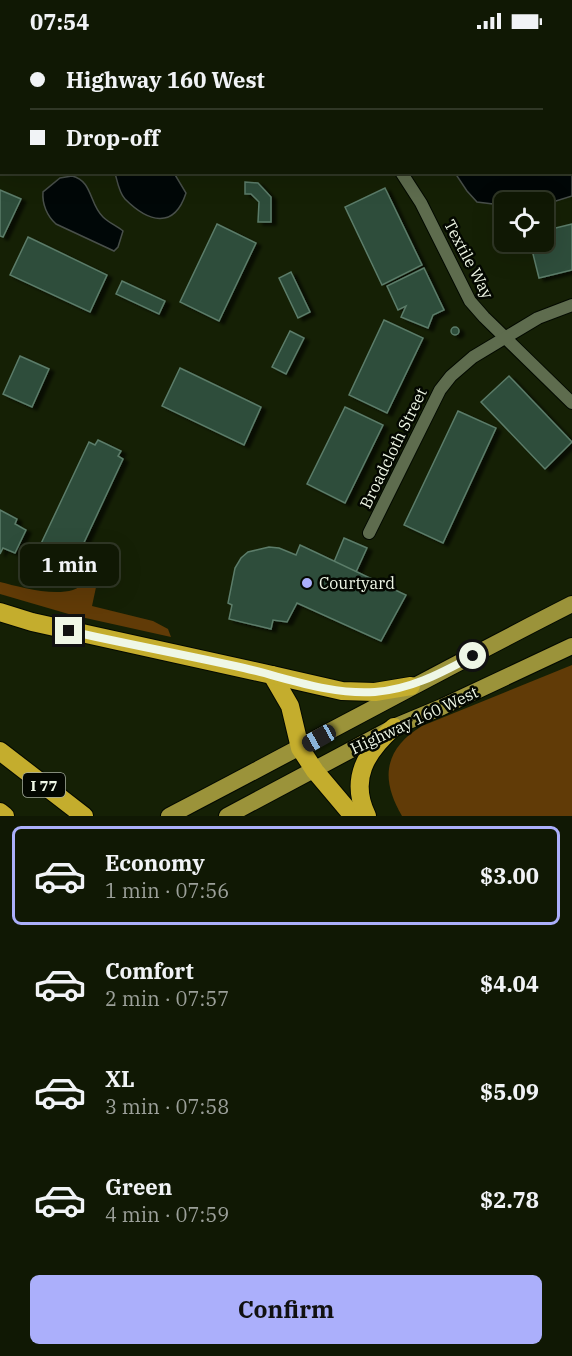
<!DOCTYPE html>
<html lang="en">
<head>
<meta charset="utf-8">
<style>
  body { margin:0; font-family:"IBM Plex Serif",serif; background:#19210e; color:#f1f3f6; height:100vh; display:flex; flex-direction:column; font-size:22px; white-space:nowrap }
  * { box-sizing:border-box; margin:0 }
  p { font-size:20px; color:#9ca09a }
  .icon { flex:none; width:33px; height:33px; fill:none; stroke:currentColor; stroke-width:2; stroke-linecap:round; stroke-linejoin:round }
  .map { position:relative; height:774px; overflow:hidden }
  .side { display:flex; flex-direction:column; background:#101804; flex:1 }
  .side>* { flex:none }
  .hud { position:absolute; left:0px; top:0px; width:573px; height:132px; box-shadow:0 6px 24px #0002,0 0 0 2px #303726; display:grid; align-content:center; height:132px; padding:0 30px; background:#101804 }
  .controls { position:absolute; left:494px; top:150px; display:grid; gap:12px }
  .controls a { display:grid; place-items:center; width:60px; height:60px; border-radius:9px; background:#101804; box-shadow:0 6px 24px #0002,0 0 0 2px #303726; font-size:30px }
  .end { position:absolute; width:27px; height:27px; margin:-14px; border:8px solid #eff7e6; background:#111; box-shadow:0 0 0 3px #111 }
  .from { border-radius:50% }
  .bubble { position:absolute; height:42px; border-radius:9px; background:#101804; box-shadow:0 6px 24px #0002,0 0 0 2px #303726; font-size:20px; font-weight:700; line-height:42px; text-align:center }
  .car { position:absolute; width:18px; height:36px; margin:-18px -9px; border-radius:8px; box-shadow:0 0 4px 2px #0007; background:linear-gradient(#222 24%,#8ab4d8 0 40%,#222 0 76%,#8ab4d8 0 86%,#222 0) }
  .hud b { display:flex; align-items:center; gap:21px; height:57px; font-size:22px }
  .hud b+b { border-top:2px solid #303726 }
  .hud i { width:15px; height:15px; background:#f1f3f6 }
  ul { padding:10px 0 0; list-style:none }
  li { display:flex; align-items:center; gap:18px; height:99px; margin:0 12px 9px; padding:0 18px; border:3px solid transparent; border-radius:9px }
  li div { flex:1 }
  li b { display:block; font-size:22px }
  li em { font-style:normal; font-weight:700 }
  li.selected { border-color:#abaffb }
  li>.icon { width:54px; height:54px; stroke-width:1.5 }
  .cta { display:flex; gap:12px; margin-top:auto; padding:12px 30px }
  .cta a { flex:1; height:69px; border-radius:9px; background:#abaffb; color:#111; font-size:24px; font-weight:700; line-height:69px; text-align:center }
  .status { display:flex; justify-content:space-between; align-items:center; height:42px; padding:0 30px; background:#101804; direction:ltr }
  .status svg { height:16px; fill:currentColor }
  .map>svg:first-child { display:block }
  .forest { fill:#613b07 }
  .water { fill:#000707; stroke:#484f4a; stroke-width:1.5 }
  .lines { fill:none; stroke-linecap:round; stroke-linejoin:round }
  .stream { stroke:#484f4a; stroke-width:4 }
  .building { fill:#2d4d3b; stroke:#5b7c69; stroke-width:1.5; filter:url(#shadow) }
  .minor-casing { stroke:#030900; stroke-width:14 }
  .primary-casing { stroke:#030900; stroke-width:18 }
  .motorway-casing { stroke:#030900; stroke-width:20 }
  .minor { stroke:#5e6c4e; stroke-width:12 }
  .primary { stroke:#9b933a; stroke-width:16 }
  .motorway { stroke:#c4ad2d; stroke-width:18 }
  .route { stroke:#eff7e6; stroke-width:8 }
  .poi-dot { fill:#abaffb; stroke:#040801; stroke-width:2 }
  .labels { text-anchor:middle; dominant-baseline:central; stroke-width:5; stroke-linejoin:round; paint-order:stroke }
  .shield { fill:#040801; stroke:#a8afa1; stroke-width:1.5 }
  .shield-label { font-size:15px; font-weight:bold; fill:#eff7e6 }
  .street-label { font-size:16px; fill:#eff7e6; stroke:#040801 }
  .poi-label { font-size:16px; fill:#eff7e6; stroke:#040801; text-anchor:start }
</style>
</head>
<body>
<div class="status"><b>07:54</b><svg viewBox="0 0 49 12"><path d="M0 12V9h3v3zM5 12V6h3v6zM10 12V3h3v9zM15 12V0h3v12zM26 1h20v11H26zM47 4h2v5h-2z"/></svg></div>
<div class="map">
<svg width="572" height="774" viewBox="0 0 572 774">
  <defs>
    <filter id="shadow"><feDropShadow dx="5" dy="3" stdDeviation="1.5" flood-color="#0009"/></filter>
  </defs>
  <rect width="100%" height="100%" fill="#152005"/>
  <!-- forest -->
  <g class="forest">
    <path d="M104,508L92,564L153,579L168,587L171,595L72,573L0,552V540C21,545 69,560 85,540C93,531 98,518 104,508Z"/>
    <path d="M572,623V774H402C380,737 384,707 422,684Z"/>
  </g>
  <!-- water -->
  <g class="water">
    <path d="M531,0H572V154L543,163V160H504V171L493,162L477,160L467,149L455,131L572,130V2L530,1Z"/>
    <path d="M115,131H174L186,151C174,188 148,180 125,157C119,151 117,138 115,131Z"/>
    <path d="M72,134C93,139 89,162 103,175C109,181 117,184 123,189L118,205L114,209L56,182C47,174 42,162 43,150L60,136Z"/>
  </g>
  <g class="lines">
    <!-- stream -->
    <path class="stream" d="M0,76L2,77"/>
  </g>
  <!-- building -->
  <g class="building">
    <path d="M340,0H449L448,2Z"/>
    <path d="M245,140L258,141L271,155V180H258L259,160L251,152H245Z"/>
    <path d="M385,146L422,223L382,243L345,165Z"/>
    <path d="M0,148L21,157L3,195L0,194Z"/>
    <path d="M217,182L256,201L219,279L180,260Z"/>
    <path d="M572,182V228L539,236L530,200H543V189Z"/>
    <path d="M28,195L107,233L90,270L10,233Z"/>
    <path d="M424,226L444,268L433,273L428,286L401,275L406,264L398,268L387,244Z"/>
    <path d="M291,230L310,270L298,276L279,236Z"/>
    <path d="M122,239L165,259L159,272L116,252Z"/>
    <path d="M384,278L423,296L387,371L349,353Z"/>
    <circle cx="455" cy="289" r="4"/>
    <path d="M290,289L304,296L286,332L272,325Z"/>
    <path d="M20,314L49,327L32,365L3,352Z"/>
    <path d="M180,326L261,365L244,403L162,364Z"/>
    <path d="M509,334L572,400L545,427L481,360Z"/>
    <path d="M345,365L383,383L345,461L307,442Z"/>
    <path d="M458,369L496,386L443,501L404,483Z"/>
    <path d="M98,398L121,409L118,414L123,417L74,522L68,519L65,526L42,515L44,509L39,506L89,400L95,403Z"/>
    <path d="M0,468L17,477L15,482L26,488L15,511L3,506L0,512Z"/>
    <path d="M344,496L367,506L356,530L334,520Z"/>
    <path d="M300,503L406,553L381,599L297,561L287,580L273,578L271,587L229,577L232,563L228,561L235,526L241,516L248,510L269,505L279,506L296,513Z"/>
  </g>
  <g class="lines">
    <defs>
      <g id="minor">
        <path d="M202,0L207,2"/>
        <path d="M401,130L421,161L470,259L484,275L572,361"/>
        <path d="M369,491L440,348L451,334L473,315L538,276L572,263"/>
      </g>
      <g id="primary">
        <path d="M169,774C304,704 436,631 572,562"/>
        <path d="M227,774L394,685L442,665L572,604"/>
      </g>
      <g id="motorway">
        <path d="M0,570L32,580L272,633L290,664L300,706L315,729L353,774"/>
        <path d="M272,633L342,649L375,650L411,644"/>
        <path d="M0,709L84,774"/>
        <path d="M0,770L5,774"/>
        <path d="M367,774C349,737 366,710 394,685"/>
      </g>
    </defs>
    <!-- minor casing -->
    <use href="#minor" class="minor-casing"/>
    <!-- primary casing -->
    <use href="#primary" class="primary-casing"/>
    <!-- motorway casing -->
    <use href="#motorway" class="motorway-casing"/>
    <!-- minor -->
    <use href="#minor" class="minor"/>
    <!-- primary -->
    <use href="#primary" class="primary"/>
    <!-- motorway -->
    <use href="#motorway" class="motorway"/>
  </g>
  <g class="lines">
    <!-- route -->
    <path class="route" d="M69,589C127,602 186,613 244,626C287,636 330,653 375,650C412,647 441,631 473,614"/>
  </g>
  <!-- markers -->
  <circle class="poi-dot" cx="307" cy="541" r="6"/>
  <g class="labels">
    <!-- shield labels -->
    <rect class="shield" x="23" y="731" width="42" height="24" rx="4.5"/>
    <g class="shield-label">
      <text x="44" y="743">I 77</text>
    </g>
    <!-- street labels -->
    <g class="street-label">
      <text transform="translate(469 217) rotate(62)">Textile Way</text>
      <text transform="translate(393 406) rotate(-64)">Broadcloth Street</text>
      <text transform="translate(414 678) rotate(-25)">Highway 160 West</text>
    </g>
    <!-- poi labels -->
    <g class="poi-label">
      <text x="319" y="541">Courtyard</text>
    </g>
  </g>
</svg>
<div class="controls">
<a><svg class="icon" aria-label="locate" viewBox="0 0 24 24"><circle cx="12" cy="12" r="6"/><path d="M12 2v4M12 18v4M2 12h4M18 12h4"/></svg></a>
</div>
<i class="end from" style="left:473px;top:614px"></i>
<i class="end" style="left:69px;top:589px"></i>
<div class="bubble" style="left:20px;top:502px;width:99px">1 min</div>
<i class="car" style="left:319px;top:696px;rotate:241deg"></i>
<div class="hud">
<b><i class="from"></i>Highway 160 West</b>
<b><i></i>Drop-off</b>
</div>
</div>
<section class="side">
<ul>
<li class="selected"><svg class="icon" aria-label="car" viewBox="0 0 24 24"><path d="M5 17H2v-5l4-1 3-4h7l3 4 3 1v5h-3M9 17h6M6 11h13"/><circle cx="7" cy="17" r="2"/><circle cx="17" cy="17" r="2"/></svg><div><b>Economy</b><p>1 min · 07:56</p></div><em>$3.00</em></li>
<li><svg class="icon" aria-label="car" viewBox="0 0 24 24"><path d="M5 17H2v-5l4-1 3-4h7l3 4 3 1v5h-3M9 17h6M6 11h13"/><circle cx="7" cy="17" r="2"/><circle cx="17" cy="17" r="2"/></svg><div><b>Comfort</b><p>2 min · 07:57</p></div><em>$4.04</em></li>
<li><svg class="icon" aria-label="car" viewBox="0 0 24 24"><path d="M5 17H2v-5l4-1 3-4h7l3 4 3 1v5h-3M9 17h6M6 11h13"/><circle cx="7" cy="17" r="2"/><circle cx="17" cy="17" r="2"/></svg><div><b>XL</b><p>3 min · 07:58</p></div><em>$5.09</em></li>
<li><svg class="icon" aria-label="car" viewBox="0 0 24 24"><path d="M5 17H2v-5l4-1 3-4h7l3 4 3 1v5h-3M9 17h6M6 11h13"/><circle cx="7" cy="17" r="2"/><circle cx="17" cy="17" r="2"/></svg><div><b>Green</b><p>4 min · 07:59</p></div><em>$2.78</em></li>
</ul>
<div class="cta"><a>Confirm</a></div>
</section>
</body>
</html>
